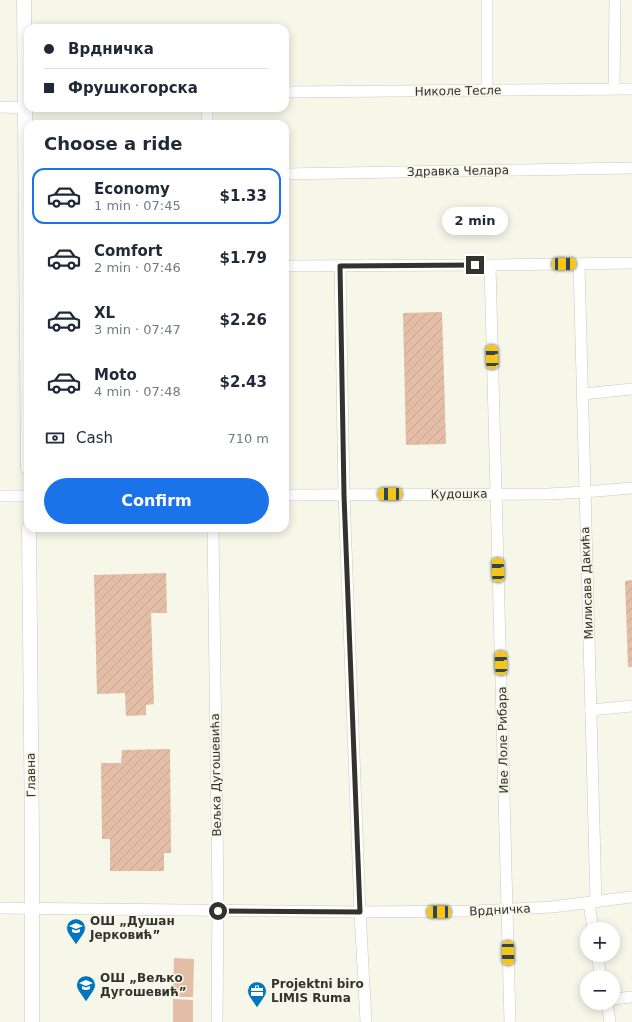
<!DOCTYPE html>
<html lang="en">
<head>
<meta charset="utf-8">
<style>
  body { margin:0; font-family:"DejaVu Sans",sans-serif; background:#f6f6f7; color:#1f2937; height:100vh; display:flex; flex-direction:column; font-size:15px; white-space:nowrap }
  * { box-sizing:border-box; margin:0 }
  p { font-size:13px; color:#747a83 }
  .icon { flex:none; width:22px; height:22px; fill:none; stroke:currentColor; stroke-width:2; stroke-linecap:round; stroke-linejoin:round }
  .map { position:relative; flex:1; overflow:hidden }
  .side { position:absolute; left:24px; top:120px; width:265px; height:412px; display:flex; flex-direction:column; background:#fff; border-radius:12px; box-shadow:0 2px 10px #0003 }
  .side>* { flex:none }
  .banner { position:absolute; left:24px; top:24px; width:265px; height:88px; border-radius:12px; box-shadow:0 2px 10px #0003; display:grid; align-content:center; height:88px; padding:0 20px; background:#fff }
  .buttons { position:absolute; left:580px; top:922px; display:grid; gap:8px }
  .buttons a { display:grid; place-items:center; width:40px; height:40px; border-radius:50%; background:#fff; box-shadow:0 2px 10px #0003; font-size:20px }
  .end { position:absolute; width:18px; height:18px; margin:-9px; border:5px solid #33332e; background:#fff; box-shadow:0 0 0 2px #fff }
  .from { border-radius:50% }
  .bubble { position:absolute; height:28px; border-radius:14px; background:#fff; box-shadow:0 2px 10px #0003; font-size:13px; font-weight:600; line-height:28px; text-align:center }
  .car { position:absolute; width:12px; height:24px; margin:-12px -6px; border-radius:5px; box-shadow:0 0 3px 1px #0007; background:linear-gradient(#f5c518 24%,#345 0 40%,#f5c518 0 76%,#345 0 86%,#f5c518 0) }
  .banner b { display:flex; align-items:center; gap:14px; height:38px; font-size:15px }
  .banner b+b { border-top:1px solid #e0e1e3 }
  .banner i { width:10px; height:10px; background:#1f2937 }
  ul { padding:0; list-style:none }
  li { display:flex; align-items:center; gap:12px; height:56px; margin:0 8px 6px; padding:0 12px; border:2px solid transparent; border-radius:12px }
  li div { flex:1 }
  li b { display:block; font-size:15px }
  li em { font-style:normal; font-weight:600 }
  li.active { border-color:#1a73e8 }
  li>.icon { width:36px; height:36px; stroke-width:1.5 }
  h2 { padding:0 20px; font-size:18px; line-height:48px }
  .pay { display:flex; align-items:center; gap:10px; height:44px; padding:0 20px; font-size:15px }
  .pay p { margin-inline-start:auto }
  .primary-button { display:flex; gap:8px; margin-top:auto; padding:8px 20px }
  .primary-button a { flex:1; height:46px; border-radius:24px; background:#1a73e8; color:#fff; font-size:16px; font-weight:600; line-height:46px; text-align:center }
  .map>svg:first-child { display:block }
  .garden { fill:url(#garden-furrows) }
  .pitch { fill:#e3bda5 }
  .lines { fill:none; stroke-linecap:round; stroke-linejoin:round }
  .minor-casing { stroke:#cacabe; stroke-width:12 }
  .major-casing { stroke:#cacabe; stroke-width:15 }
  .minor { stroke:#fff; stroke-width:11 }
  .major { stroke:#fff; stroke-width:14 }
  .route { stroke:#33332e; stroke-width:5 }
  .labels { text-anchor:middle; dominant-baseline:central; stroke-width:3; stroke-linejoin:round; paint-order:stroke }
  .street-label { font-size:12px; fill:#33332e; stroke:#f6f7e9 }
  .poi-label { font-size:12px; font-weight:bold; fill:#33332e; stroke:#f6f7e9; text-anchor:start }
</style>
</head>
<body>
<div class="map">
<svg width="632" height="1022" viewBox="0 0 632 1022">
  <defs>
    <pattern id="garden-furrows" width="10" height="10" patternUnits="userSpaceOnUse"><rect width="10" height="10" fill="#e3bda5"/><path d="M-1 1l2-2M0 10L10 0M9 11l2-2" fill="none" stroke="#c3a38e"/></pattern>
  </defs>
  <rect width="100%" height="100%" fill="#f6f7e9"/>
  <!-- garden -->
  <g class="garden">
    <rect x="196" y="27" width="66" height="1"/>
    <path d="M442,312L446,444L406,445L403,313Z"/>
    <path d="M166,573L167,613H151L154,704L146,705V715L126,716L125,693L97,694L94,575Z"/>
    <path d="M632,580V667H628L625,581Z"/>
    <path d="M170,749L171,853H164V871H110V839H102L101,763H121L122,750Z"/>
  </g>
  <!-- pitch -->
  <g class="pitch">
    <path d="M174,958L194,959L193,997H173Z"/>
    <path d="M173,999L193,1000V1022H173Z"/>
  </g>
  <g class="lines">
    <defs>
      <g id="minor">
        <path d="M614,89L615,0"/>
        <path d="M487,90V0"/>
        <path d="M285,92L632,89"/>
        <path d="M0,107L28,108"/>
        <path d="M207,124V108"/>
        <path d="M285,174L632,168"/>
        <path d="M579,264L596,902"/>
        <path d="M490,265L510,1022"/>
        <path d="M285,266L490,265L632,263"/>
        <path d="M340,266L344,495L360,912L366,1022"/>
        <path d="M583,394L632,389"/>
        <path d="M285,495L549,494L585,492L632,488"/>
        <path d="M0,496H28"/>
        <path d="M213,528L218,899L217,1022"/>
        <path d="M591,710L632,706"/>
        <path d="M589,903L593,929"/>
        <path d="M0,908L360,912L475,911L552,907L632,897"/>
        <path d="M597,955L601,977"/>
        <path d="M613,999L632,997"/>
        <path d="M607,1003L610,1022"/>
      </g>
      <g id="major">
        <path d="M24,0L28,468"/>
        <path d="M29,528L32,841V1022"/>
      </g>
    </defs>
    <!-- minor casing -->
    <use href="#minor" class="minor-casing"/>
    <!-- major casing -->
    <use href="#major" class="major-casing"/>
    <!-- minor -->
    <use href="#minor" class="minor"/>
    <!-- major -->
    <use href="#major" class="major"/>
  </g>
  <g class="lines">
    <!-- route -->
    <path class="route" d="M218,911L360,912L344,495L340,266L475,265"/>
  </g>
  <!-- icons -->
  <defs>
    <symbol id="school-pin" viewBox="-11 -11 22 30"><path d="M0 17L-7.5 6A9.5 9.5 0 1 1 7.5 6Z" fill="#0076c0" stroke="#f6f7e9"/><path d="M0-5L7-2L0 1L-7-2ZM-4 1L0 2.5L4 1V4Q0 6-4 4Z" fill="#fff"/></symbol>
    <symbol id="office-pin" viewBox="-11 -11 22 30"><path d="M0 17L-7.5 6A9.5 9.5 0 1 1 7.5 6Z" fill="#0076c0" stroke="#f6f7e9"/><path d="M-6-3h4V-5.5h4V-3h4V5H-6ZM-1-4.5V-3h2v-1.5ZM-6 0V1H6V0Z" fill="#fff"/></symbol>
  </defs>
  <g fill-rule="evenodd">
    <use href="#school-pin" x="65" y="917" width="22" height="30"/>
    <use href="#school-pin" x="75" y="974" width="22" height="30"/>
    <use href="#office-pin" x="246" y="980" width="22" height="30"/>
  </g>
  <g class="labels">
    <!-- street labels -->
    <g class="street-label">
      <text transform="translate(458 91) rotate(-1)">Николе Тесле</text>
      <text transform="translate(458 171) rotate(-1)">Здравка Челара</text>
      <text transform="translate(459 494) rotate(-1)">Кудошка</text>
      <text transform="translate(587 583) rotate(-92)">Милисава Дакића</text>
      <text transform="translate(503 740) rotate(-91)">Иве Лоле Рибара</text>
      <text transform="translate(31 775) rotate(-91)">Главна</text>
      <text transform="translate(216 775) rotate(-91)">Вељка Дугошевића</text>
      <text transform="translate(500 910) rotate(-3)">Врдничка</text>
    </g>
    <!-- poi labels -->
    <g class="poi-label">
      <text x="90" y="921">ОШ „Душан<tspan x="90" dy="14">Јерковић”</tspan></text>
      <text x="100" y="978">ОШ „Вељко<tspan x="100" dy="14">Дугошевић”</tspan></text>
      <text x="271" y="984">Projektni biro<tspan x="271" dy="14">LIMIS Ruma</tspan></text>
    </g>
  </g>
</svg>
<div class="buttons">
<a>+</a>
<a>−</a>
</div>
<i class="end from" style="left:218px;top:911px"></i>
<i class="end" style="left:475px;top:265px"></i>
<div class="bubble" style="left:442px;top:207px;width:66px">2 min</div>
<i class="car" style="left:564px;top:264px;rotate:89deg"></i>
<i class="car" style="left:492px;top:357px;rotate:358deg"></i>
<i class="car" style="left:390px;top:494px;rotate:270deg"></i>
<i class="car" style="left:498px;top:570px;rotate:358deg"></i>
<i class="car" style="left:501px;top:663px;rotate:358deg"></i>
<i class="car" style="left:439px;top:912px;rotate:270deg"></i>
<i class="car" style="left:508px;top:953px;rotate:179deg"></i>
<div class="banner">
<b><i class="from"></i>Врдничка</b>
<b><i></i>Фрушкогорска</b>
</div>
<section class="side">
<h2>Choose a ride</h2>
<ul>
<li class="active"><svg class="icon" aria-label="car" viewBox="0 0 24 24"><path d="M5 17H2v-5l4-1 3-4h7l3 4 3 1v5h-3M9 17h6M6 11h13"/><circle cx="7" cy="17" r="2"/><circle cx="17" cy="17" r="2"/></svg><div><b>Economy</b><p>1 min · 07:45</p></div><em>$1.33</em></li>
<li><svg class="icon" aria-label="car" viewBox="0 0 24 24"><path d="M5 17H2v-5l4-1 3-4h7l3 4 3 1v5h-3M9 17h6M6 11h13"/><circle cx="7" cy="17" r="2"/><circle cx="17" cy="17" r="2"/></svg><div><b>Comfort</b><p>2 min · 07:46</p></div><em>$1.79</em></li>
<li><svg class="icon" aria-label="car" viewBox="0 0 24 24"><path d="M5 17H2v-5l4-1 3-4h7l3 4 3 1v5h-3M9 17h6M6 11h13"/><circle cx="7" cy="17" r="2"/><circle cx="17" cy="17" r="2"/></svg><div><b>XL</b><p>3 min · 07:47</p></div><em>$2.26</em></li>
<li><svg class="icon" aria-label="car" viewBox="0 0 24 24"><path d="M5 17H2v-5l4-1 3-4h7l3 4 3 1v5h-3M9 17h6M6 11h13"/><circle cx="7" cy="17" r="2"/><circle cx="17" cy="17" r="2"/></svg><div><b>Moto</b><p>4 min · 07:48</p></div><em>$2.43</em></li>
</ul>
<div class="pay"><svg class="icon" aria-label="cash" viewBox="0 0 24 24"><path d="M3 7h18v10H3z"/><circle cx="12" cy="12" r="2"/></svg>Cash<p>710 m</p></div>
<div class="primary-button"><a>Confirm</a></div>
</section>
</div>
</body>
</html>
